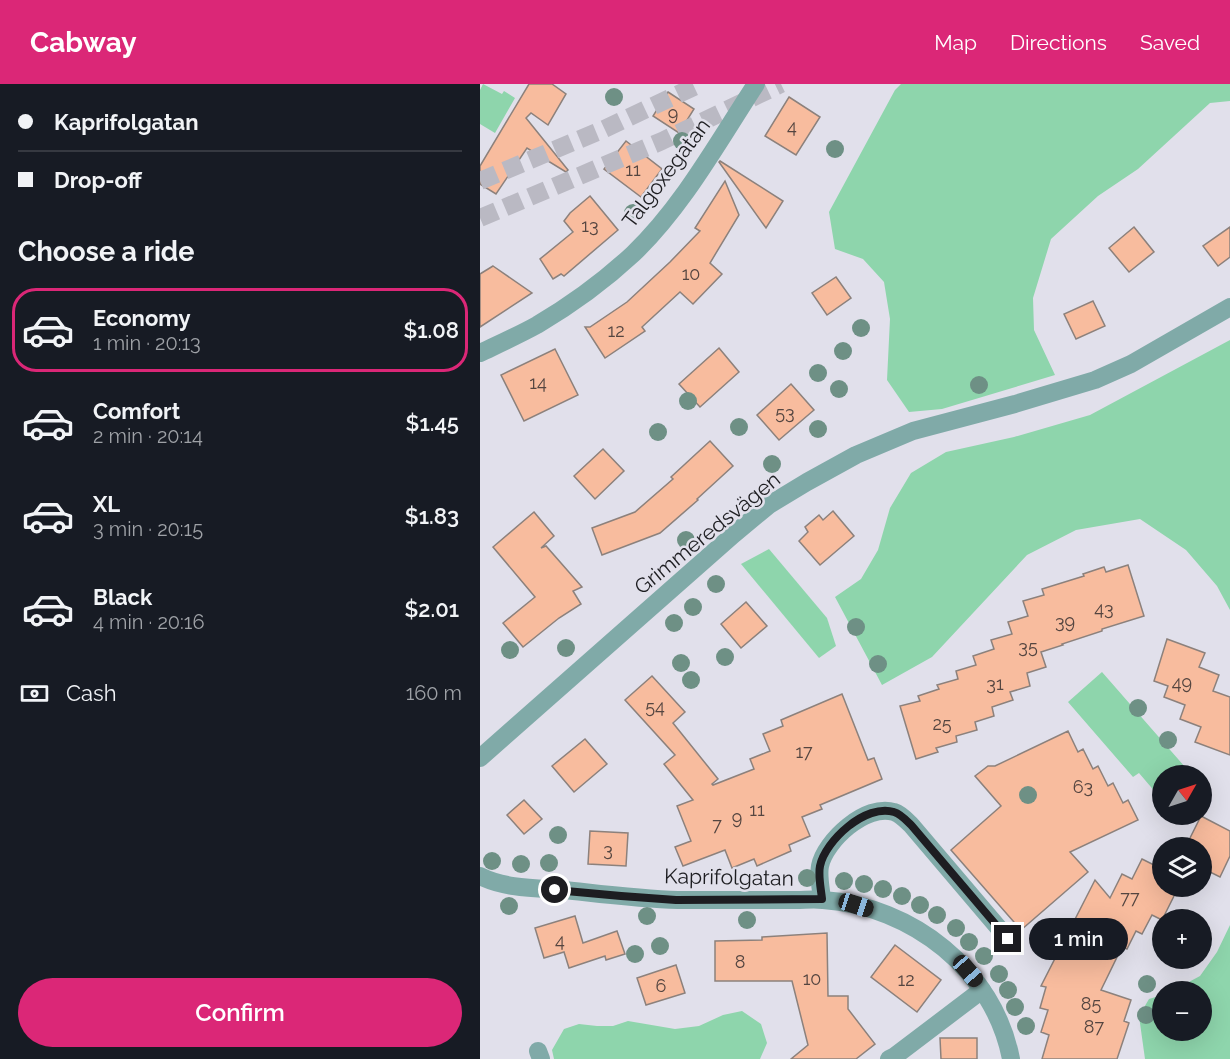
<!DOCTYPE html>
<html lang="en">
<head>
<meta charset="utf-8">
<style>
  body { margin:0; font-family:Raleway,sans-serif; background:#242831; color:#f1f3f6; height:100vh; display:flex; flex-direction:column; font-size:22px; white-space:nowrap }
  * { box-sizing:border-box; margin:0 }
  p { font-size:20px; color:#9ea1a6 }
  .icon { flex:none; width:33px; height:33px; fill:none; stroke:currentColor; stroke-width:2; stroke-linecap:round; stroke-linejoin:round }
  .map { position:relative; flex:1; overflow:hidden }
  .sheet { display:flex; flex-direction:column; background:#171b24; width:480px }
  .sheet>* { flex:none }
  .top-card { display:grid; align-content:center; height:132px; padding:0 18px; background:#171b24 }
  .needle { width:39px; rotate:51deg }
  .fabs { position:absolute; left:672px; top:681px; display:grid; gap:12px }
  .fabs a { display:grid; place-items:center; width:60px; height:60px; border-radius:50%; background:#171b24; box-shadow:0 6px 24px #0002; font-size:30px }
  .end { position:absolute; width:27px; height:27px; margin:-14px; border:8px solid #1d1d21; background:#fff; box-shadow:0 0 0 3px #fff }
  .from { border-radius:50% }
  .bubble { position:absolute; height:42px; border-radius:21px; background:#171b24; box-shadow:0 6px 24px #0002; font-size:20px; font-weight:600; line-height:42px; text-align:center }
  .car { position:absolute; width:18px; height:36px; margin:-18px -9px; border-radius:8px; box-shadow:0 0 4px 2px #0007; background:linear-gradient(#222 24%,#8ab4d8 0 40%,#222 0 76%,#8ab4d8 0 86%,#222 0) }
  .top-card b { display:flex; align-items:center; gap:21px; height:57px; font-size:22px }
  .top-card b+b { border-top:2px solid #363941 }
  .top-card i { width:15px; height:15px; background:#f1f3f6 }
  ul { padding:0; list-style:none }
  li { display:flex; align-items:center; gap:18px; height:84px; margin:0 12px 9px; padding:0 6px; border:3px solid transparent; border-radius:24px }
  li div { flex:1 }
  li b { display:block; font-size:22px }
  li em { font-style:normal; font-weight:600 }
  li.selected { border-color:#db2777 }
  li>.icon { width:54px; height:54px; stroke-width:1.5 }
  h2 { padding:0 18px; font-size:27px; line-height:72px }
  .pay { display:flex; align-items:center; gap:15px; height:66px; padding:0 18px; font-size:22px }
  .pay p { margin-inline-start:auto }
  .primary-button { display:flex; gap:12px; margin-top:auto; padding:12px 18px }
  .primary-button a { flex:1; height:69px; border-radius:36px; background:#db2777; color:#fff; font-size:24px; font-weight:600; line-height:69px; text-align:center }
  header { display:flex; align-items:center; gap:36px; box-sizing:border-box; height:84px; padding:0 30px; background:#db2777; color:#fff }
  header strong { font-size:28px }
  nav { display:flex; gap:33px; margin-inline-start:auto; font-size:21px }
  main { display:flex; flex:1; min-height:0 }
  .map>svg:first-child { display:block }
  .green { fill:#8ed5ac }
  .building { fill:#f8bc9e; stroke:#8c817c; stroke-width:1.5 }
  .lines { fill:none; stroke-linecap:round; stroke-linejoin:round }
  .highway-tunnel { stroke:#bab9c3; stroke-width:18; stroke-dasharray:18 9; stroke-linecap:butt }
  .minor { stroke:#80aaa8; stroke-width:18 }
  .tree { fill:#6e9085 }
  .route { stroke:#1d1d21; stroke-width:8 }
  .labels { text-anchor:middle; dominant-baseline:central; stroke-width:5; stroke-linejoin:round; paint-order:stroke }
  .number-label { font-size:18px; fill:#544540 }
  .street-label { font-size:21px; fill:#1d1d21; stroke:#e1e0eb }
</style>
</head>
<body>
<header>
<strong>Cabway</strong>
<nav><a>Map</a><a>Directions</a><a>Saved</a></nav>
</header>
<main>
<section class="sheet">
<div class="top-card">
<b><i class="from"></i>Kaprifolgatan</b>
<b><i></i>Drop-off</b>
</div>
<h2>Choose a ride</h2>
<ul>
<li class="selected"><svg class="icon" aria-label="car" viewBox="0 0 24 24"><path d="M5 17H2v-5l4-1 3-4h7l3 4 3 1v5h-3M9 17h6M6 11h13"/><circle cx="7" cy="17" r="2"/><circle cx="17" cy="17" r="2"/></svg><div><b>Economy</b><p>1 min · 20:13</p></div><em>$1.08</em></li>
<li><svg class="icon" aria-label="car" viewBox="0 0 24 24"><path d="M5 17H2v-5l4-1 3-4h7l3 4 3 1v5h-3M9 17h6M6 11h13"/><circle cx="7" cy="17" r="2"/><circle cx="17" cy="17" r="2"/></svg><div><b>Comfort</b><p>2 min · 20:14</p></div><em>$1.45</em></li>
<li><svg class="icon" aria-label="car" viewBox="0 0 24 24"><path d="M5 17H2v-5l4-1 3-4h7l3 4 3 1v5h-3M9 17h6M6 11h13"/><circle cx="7" cy="17" r="2"/><circle cx="17" cy="17" r="2"/></svg><div><b>XL</b><p>3 min · 20:15</p></div><em>$1.83</em></li>
<li><svg class="icon" aria-label="car" viewBox="0 0 24 24"><path d="M5 17H2v-5l4-1 3-4h7l3 4 3 1v5h-3M9 17h6M6 11h13"/><circle cx="7" cy="17" r="2"/><circle cx="17" cy="17" r="2"/></svg><div><b>Black</b><p>4 min · 20:16</p></div><em>$2.01</em></li>
</ul>
<div class="pay"><svg class="icon" aria-label="cash" viewBox="0 0 24 24"><path d="M3 7h18v10H3z"/><circle cx="12" cy="12" r="2"/></svg>Cash<p>160 m</p></div>
<div class="primary-button"><a>Confirm</a></div>
</section>
<div class="map">
<svg width="750" height="975" viewBox="0 0 750 975">
  <rect width="100%" height="100%" fill="#e1e0eb"/>
  <!-- green -->
  <g class="green">
    <path d="M3,0L22,10L24,7L35,14L15,49L0,40V6Z"/>
    <path d="M421,0H750V17L730,19L658,85L618,112L571,155L553,214L554,246L575,291L462,325L429,328L407,296L410,235L404,198L383,175L355,165L349,128L415,6Z"/>
    <path d="M750,256V526L737,502L706,466L660,435L596,446L547,471L452,573L402,601L355,513L381,495L398,466L410,424L431,389L466,368L534,353L610,331Z"/>
    <path d="M289,465L347,534L356,562L339,574L261,480Z"/>
    <path d="M622,588L712,691L682,692V716L659,689L653,693L588,618Z"/>
    <path d="M750,841V975H665L659,932L669,915L682,911V946H722V908L692,907L720,892L737,868Z"/>
    <path d="M262,927L281,940L287,959L280,975H74L72,966L84,945L99,940L117,942H133L148,937L195,945L219,942L243,931Z"/>
  </g>
  <!-- building -->
  <g class="building">
    <path d="M49,0H72L86,10L68,41L51,29L46,34L88,86L86,88L47,64L16,110L0,100V82Z"/>
    <path d="M188,8L214,25L199,49L173,32Z"/>
    <path d="M309,13L340,33L316,71L285,52Z"/>
    <path d="M146,57L182,85L161,113L124,85Z"/>
    <path d="M240,77L303,117L286,144L239,78Z"/>
    <path d="M245,97L259,131L230,179L242,190L213,220L200,208L162,243L165,247L125,274L105,243H110L147,218L190,178L220,147L215,144Z"/>
    <path d="M110,112L138,146L84,192L81,190L73,195L60,175L93,148L84,137L90,129Z"/>
    <path d="M654,143L674,168L649,188L629,164Z"/>
    <path d="M750,143V173L738,182L723,162Z"/>
    <path d="M13,182L52,209L0,243V190Z"/>
    <path d="M356,193L371,214L347,231L332,209Z"/>
    <path d="M613,217L625,242L596,255L584,230Z"/>
    <path d="M239,264L259,288L220,323L199,300Z"/>
    <path d="M75,265L98,311L44,337L21,291Z"/>
    <path d="M311,300L334,326L299,356L277,331Z"/>
    <path d="M230,357L253,382L217,415L218,416L180,449L122,471L112,444L155,428L193,395L191,393Z"/>
    <path d="M123,365L144,387L115,415L94,392Z"/>
    <path d="M353,427L374,452L340,481L319,457L328,448L325,443L339,431L343,436Z"/>
    <path d="M54,428L74,452L61,464L66,462L102,503L93,507L101,520L79,534L43,563L23,539L55,513L13,463Z"/>
    <path d="M648,481L664,532L622,545V547L582,560L583,561L561,568L566,583L547,589L550,602L530,608L533,616L512,623L514,632L495,638L497,646L476,652L477,658L456,664L458,668L436,675L420,622L440,617L438,612L459,605L457,601L478,595L476,587L496,581L493,572L514,565L511,556L532,550L528,538L548,532L543,517L564,511L562,505L604,492L603,490L624,483L626,488Z"/>
    <path d="M266,518L287,542L261,564L241,540Z"/>
    <path d="M687,555L725,569L719,583L739,591L733,607L750,613V671L715,658L721,643L700,635L705,621L684,613L688,602L674,597Z"/>
    <path d="M172,592L205,628L193,639L238,695L232,700L233,701L274,685L270,675L290,667L283,650L303,642L301,636L362,610L388,676L394,674L402,695L340,721L342,725L322,733L330,752L309,761L311,767L277,782L274,775L252,784L245,766L203,782L195,763L211,757L197,722L213,716L184,680L195,671L145,616Z"/>
    <path d="M588,647L598,668L603,665L613,685L618,682L628,702L633,699L643,719L648,716L658,736L590,768L608,788L541,846L471,766L521,722L495,692L508,682H515Z"/>
    <path d="M105,655L127,680L94,708L72,682Z"/>
    <path d="M44,716L62,735L44,750L27,731Z"/>
    <path d="M721,732L750,747V772L740,793L722,784V764H705Z"/>
    <path d="M110,747L148,749L146,782L108,780Z"/>
    <path d="M662,775L682,785V802H699L682,836L672,831L662,850L656,847L647,865L642,863L621,906L651,916L644,937L649,939L637,975H562L569,951L561,948L568,926L560,924L566,903L561,902L615,796L630,814L642,790L652,795Z"/>
    <path d="M95,832L103,859L137,847L145,870L126,876L125,872L89,884L84,868L64,874L55,844Z"/>
    <path d="M347,849L348,912H368V925L395,960L376,975H311L328,961L312,897H235V857L282,856V853Z"/>
    <path d="M415,861L461,896L437,928L391,893Z"/>
    <path d="M196,881L205,909L166,921L157,894Z"/>
    <path d="M460,954H497V975H461Z"/>
  </g>
  <g class="lines">
    <!-- highway-tunnel -->
    <g class="highway-tunnel">
      <path d="M0,97L122,46L220,0"/>
      <path d="M0,134L182,57L301,0"/>
    </g>
    <!-- minor -->
    <g class="minor">
      <path d="M0,269C19,260 39,251 57,241C91,221 124,197 153,170C203,122 238,58 276,0"/>
      <path d="M0,674L254,450L289,421L327,398L376,371L433,347L535,320L615,296L651,280L750,223"/>
      <path d="M0,792C26,805 56,804 85,806C122,810 160,815 198,816C237,816 277,816 316,816C325,816 334,815 343,816C432,822 514,886 531,975"/>
      <path d="M342,815C341,805 338,792 340,782C345,757 386,719 414,728C421,730 427,737 432,742L528,855"/>
      <path d="M58,967L61,975"/>
      <path d="M409,975L415,972L502,906"/>
    </g>
  </g>
  <!-- trees -->
  <g class="tree">
    <circle cx="134" cy="13" r="9"/>
    <circle cx="202" cy="57" r="9"/>
    <circle cx="355" cy="65" r="9"/>
    <circle cx="153" cy="129" r="9"/>
    <circle cx="381" cy="244" r="9"/>
    <circle cx="363" cy="267" r="9"/>
    <circle cx="338" cy="289" r="9"/>
    <circle cx="499" cy="301" r="9"/>
    <circle cx="359" cy="305" r="9"/>
    <circle cx="208" cy="317" r="9"/>
    <circle cx="259" cy="343" r="9"/>
    <circle cx="338" cy="345" r="9"/>
    <circle cx="178" cy="348" r="9"/>
    <circle cx="292" cy="380" r="9"/>
    <circle cx="206" cy="456" r="9"/>
    <circle cx="236" cy="500" r="9"/>
    <circle cx="213" cy="523" r="9"/>
    <circle cx="194" cy="539" r="9"/>
    <circle cx="376" cy="543" r="9"/>
    <circle cx="86" cy="564" r="9"/>
    <circle cx="30" cy="566" r="9"/>
    <circle cx="245" cy="573" r="9"/>
    <circle cx="201" cy="579" r="9"/>
    <circle cx="398" cy="580" r="9"/>
    <circle cx="211" cy="596" r="9"/>
    <circle cx="658" cy="624" r="9"/>
    <circle cx="688" cy="656" r="9"/>
    <circle cx="548" cy="711" r="9"/>
    <circle cx="78" cy="751" r="9"/>
    <circle cx="12" cy="777" r="9"/>
    <circle cx="69" cy="779" r="9"/>
    <circle cx="41" cy="780" r="9"/>
    <circle cx="327" cy="794" r="9"/>
    <circle cx="364" cy="797" r="9"/>
    <circle cx="384" cy="800" r="9"/>
    <circle cx="403" cy="805" r="9"/>
    <circle cx="422" cy="812" r="9"/>
    <circle cx="440" cy="821" r="9"/>
    <circle cx="29" cy="822" r="9"/>
    <circle cx="457" cy="831" r="9"/>
    <circle cx="167" cy="832" r="9"/>
    <circle cx="267" cy="836" r="9"/>
    <circle cx="476" cy="844" r="9"/>
    <circle cx="489" cy="858" r="9"/>
    <circle cx="180" cy="862" r="9"/>
    <circle cx="155" cy="870" r="9"/>
    <circle cx="504" cy="872" r="9"/>
    <circle cx="519" cy="890" r="9"/>
    <circle cx="667" cy="900" r="9"/>
    <circle cx="528" cy="906" r="9"/>
    <circle cx="535" cy="923" r="9"/>
    <circle cx="666" cy="931" r="9"/>
    <circle cx="546" cy="942" r="9"/>
  </g>
  <g class="lines">
    <!-- route -->
    <path class="route" d="M75,806L141,812L196,816L342,815C341,805 338,792 340,782C345,757 386,719 414,728C421,730 427,737 432,742L528,855"/>
  </g>
  <g class="labels">
    <!-- number labels -->
    <g class="number-label">
      <text x="193" y="29">9</text>
      <text x="312" y="42">4</text>
      <text x="153" y="85">11</text>
      <text x="110" y="141">13</text>
      <text x="211" y="189">10</text>
      <text x="136" y="246">12</text>
      <text x="58" y="298">14</text>
      <text x="305" y="328">53</text>
      <text x="624" y="524">43</text>
      <text x="585" y="537">39</text>
      <text x="548" y="562">35</text>
      <text x="702" y="598">49</text>
      <text x="515" y="599">31</text>
      <text x="175" y="622">54</text>
      <text x="462" y="639">25</text>
      <text x="324" y="667">17</text>
      <text x="603" y="702">63</text>
      <text x="277" y="725">11</text>
      <text x="257" y="733">9</text>
      <text x="237" y="740">7</text>
      <text x="128" y="765">3</text>
      <text x="650" y="813">77</text>
      <text x="80" y="856">4</text>
      <text x="260" y="877">8</text>
      <text x="332" y="894">10</text>
      <text x="426" y="895">12</text>
      <text x="181" y="901">6</text>
      <text x="611" y="919">85</text>
      <text x="614" y="942">87</text>
    </g>
    <!-- street labels -->
    <g class="street-label">
      <text transform="translate(186 89) rotate(-53)">Talgoxegatan</text>
      <text transform="translate(227 449) rotate(-39)">Grimmeredsvägen</text>
      <text transform="translate(249 793) rotate(1)">Kaprifolgatan</text>
    </g>
  </g>
</svg>
<div class="fabs">
<a><svg class="needle" viewBox="-14 -14 28 28"><path d="M0-13l5 13h-10z" fill="#e53935"/><path d="M0 13l5-13h-10z" fill="#9ea1a6"/></svg></a>
<a><svg class="icon" aria-label="layers" viewBox="0 0 24 24"><path d="M12 4l9 5-9 5-9-5zM3 14l9 5 9-5"/></svg></a>
<a>+</a>
<a>−</a>
</div>
<i class="end from" style="left:75px;top:806px"></i>
<i class="end" style="left:528px;top:855px"></i>
<div class="bubble" style="left:549px;top:834px;width:99px">1 min</div>
<i class="car" style="left:376px;top:821px;rotate:108deg"></i>
<i class="car" style="left:488px;top:887px;rotate:139deg"></i>
</div>
</main>
</body>
</html>
